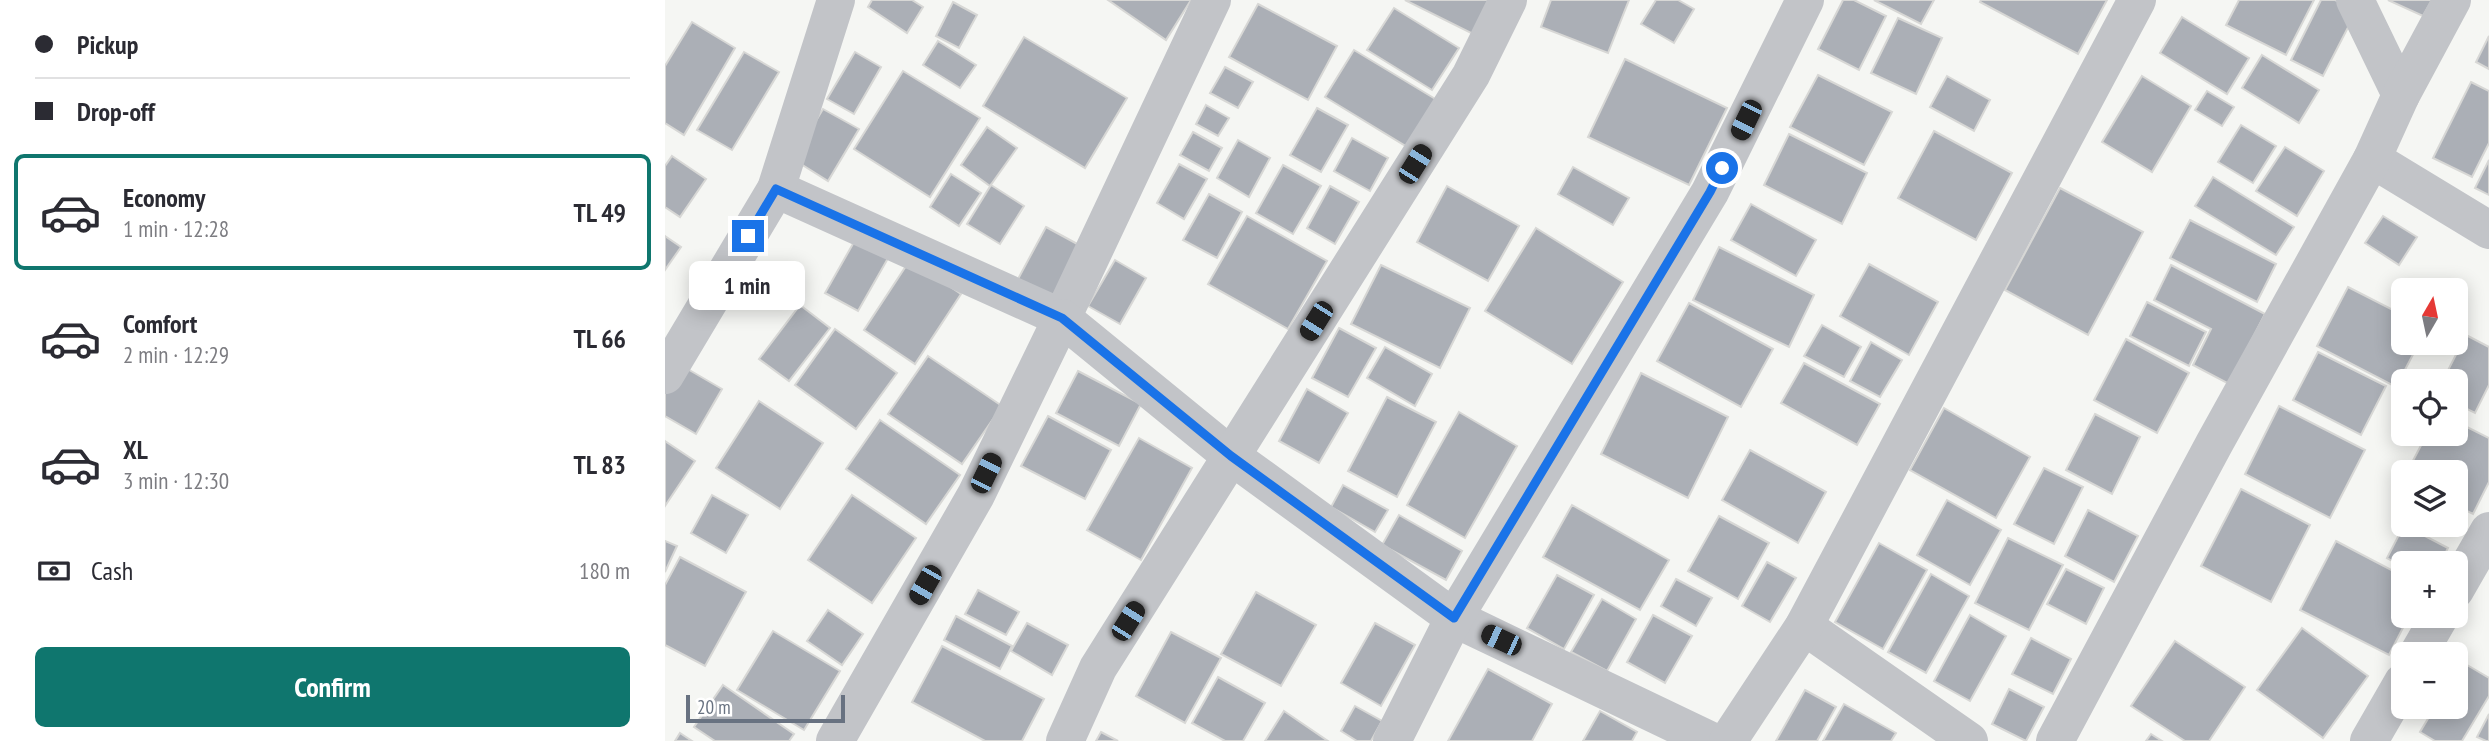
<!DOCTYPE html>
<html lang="en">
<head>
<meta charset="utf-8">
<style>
  body { margin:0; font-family:"PT Sans Narrow",sans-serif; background:#f2f2f3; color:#2b2b33; height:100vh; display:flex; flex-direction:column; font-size:26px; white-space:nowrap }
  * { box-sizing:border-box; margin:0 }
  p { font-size:23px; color:#7c7c81 }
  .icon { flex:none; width:38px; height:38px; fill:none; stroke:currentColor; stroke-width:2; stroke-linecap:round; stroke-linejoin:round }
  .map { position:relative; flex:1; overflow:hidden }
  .details { display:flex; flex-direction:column; background:#fff; width:665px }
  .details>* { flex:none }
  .top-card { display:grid; align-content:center; height:154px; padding:0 35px; background:#fff }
  .needle { width:46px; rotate:9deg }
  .fabs { position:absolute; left:1726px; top:278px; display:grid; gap:14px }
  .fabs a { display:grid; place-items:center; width:77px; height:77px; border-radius:10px; background:#fff; box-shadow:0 4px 18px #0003; font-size:35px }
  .scale { position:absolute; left:21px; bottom:18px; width:159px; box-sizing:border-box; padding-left:7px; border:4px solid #687281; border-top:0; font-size:19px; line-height:24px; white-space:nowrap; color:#687281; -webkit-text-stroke:5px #fff; paint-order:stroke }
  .end { position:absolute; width:32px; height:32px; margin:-16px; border:9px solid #1a73e8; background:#fff; box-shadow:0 0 0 4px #fff }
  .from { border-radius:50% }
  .bubble { position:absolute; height:49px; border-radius:10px; background:#fff; box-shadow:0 4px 18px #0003; font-size:23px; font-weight:700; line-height:49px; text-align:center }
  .car { position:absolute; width:21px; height:42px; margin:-21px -10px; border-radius:9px; box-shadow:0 0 5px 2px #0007; background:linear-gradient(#222 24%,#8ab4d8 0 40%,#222 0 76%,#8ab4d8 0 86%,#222 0) }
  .top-card b { display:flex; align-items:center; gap:24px; height:66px; font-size:26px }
  .top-card b+b { border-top:2px solid #e1e1e2 }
  .top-card i { width:18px; height:18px; background:#2b2b33 }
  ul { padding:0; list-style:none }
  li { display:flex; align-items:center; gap:21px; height:116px; margin:0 14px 10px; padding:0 21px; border:4px solid transparent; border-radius:10px }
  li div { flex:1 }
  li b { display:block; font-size:26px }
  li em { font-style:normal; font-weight:700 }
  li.selected { border-color:#0f766e }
  li>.icon { width:63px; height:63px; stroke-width:1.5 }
  .pay { display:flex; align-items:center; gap:18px; height:77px; padding:0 35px; font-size:26px }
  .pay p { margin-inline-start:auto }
  .primary-button { display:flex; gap:14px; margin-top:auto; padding:14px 35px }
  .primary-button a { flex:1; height:80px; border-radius:10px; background:#0f766e; color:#fff; font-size:28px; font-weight:700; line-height:80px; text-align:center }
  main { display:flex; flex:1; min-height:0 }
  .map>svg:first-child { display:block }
  .building { fill:#abafb6; stroke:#d7d7d5; stroke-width:2 }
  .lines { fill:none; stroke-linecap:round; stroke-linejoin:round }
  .street { stroke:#c2c4c8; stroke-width:38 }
  .route { stroke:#1a73e8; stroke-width:9 }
</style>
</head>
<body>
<main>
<section class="details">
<div class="top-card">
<b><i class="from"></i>Pickup</b>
<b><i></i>Drop-off</b>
</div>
<ul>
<li class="selected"><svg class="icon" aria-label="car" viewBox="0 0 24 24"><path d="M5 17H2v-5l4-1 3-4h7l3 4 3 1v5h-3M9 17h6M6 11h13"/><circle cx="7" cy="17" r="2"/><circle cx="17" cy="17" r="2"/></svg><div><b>Economy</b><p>1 min · 12:28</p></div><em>TL 49</em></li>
<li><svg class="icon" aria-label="car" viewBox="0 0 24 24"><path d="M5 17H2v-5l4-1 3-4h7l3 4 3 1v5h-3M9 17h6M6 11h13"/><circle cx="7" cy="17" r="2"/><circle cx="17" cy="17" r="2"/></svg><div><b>Comfort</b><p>2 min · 12:29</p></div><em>TL 66</em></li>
<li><svg class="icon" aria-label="car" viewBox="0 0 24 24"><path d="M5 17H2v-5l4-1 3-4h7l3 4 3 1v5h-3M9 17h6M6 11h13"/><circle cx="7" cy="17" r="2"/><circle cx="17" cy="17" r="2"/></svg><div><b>XL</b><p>3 min · 12:30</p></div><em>TL 83</em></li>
</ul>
<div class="pay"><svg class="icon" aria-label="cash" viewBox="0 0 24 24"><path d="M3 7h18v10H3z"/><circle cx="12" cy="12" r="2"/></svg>Cash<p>180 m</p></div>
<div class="primary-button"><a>Confirm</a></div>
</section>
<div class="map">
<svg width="1824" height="741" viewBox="0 0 1824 741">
  <rect width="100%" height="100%" fill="#f5f6f3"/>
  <!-- building -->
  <g class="building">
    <path d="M207,0H247L258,7L242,33L203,7Z"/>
    <path d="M443,0H526L501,40Z"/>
    <path d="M740,0H831L814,37Z"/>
    <path d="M886,0H964L943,53L876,27Z"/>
    <path d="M991,0H1013L1029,9L1009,43L976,24Z"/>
    <path d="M1178,0H1189L1221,16L1194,70L1153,49Z"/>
    <path d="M1209,0H1269L1256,24Z"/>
    <path d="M1316,0H1442L1413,54L1315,2Z"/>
    <path d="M1574,0H1649L1621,55L1561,25Z"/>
    <path d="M1656,0H1670L1692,10L1658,76L1626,60Z"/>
    <path d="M1723,0H1767L1758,16Z"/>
    <path d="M288,2L312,15L294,48L271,36Z"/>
    <path d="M593,4L672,46L643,100L564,57Z"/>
    <path d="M729,8L794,48L767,90L702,50Z"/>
    <path d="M1517,17L1584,58L1562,94L1495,53Z"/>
    <path d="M1233,18L1277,38L1251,94L1206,73Z"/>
    <path d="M27,22L70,48L19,135L0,123V66Z"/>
    <path d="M1824,36V69L1811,62Z"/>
    <path d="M359,37L462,98L420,168L318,106Z"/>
    <path d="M273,41L311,65L295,88L258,65Z"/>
    <path d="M689,50L772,100L744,148L660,97Z"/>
    <path d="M79,52L114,72L67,150L32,130Z"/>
    <path d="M190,52L216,67L189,114L162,99Z"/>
    <path d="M1597,55L1654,90L1634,123L1577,88Z"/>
    <path d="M960,59L1062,108L1024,185L923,137Z"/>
    <path d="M560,67L588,82L573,108L545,93Z"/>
    <path d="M238,71L315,118L265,197L189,149Z"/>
    <path d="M1153,75L1227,112L1199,165L1125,127Z"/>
    <path d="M1282,76L1325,100L1309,131L1265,107Z"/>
    <path d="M1477,76L1526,106L1487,172L1437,142Z"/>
    <path d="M1806,82L1824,91V143L1807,177L1768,158Z"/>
    <path d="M1542,91L1569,107L1557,126L1530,110Z"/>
    <path d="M541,105L564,118L553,136L531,124Z"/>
    <path d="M652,108L683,125L656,172L625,155Z"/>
    <path d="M158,109L194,129L163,181L128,159Z"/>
    <path d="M1576,125L1611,146L1588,183L1553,162Z"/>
    <path d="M322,127L352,148L325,186L296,165Z"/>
    <path d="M1269,131L1347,173L1311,240L1233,198Z"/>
    <path d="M528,132L557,148L544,171L515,155Z"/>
    <path d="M1124,134L1202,173L1177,224L1099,185Z"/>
    <path d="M687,138L723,158L705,191L669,171Z"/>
    <path d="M573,140L605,158L584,197L552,178Z"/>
    <path d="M1620,147L1659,171L1632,216L1591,191Z"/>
    <path d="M7,156L41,179L15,217L0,207V166Z"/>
    <path d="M1824,160V195L1810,188Z"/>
    <path d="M514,164L542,179L519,219L492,203Z"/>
    <path d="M618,165L656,186L628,234L591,213Z"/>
    <path d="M908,167L964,198L948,225L893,194Z"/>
    <path d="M286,174L316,193L294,226L265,207Z"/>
    <path d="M1548,177L1629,227L1611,255L1530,206Z"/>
    <path d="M326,185L359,206L335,244L302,224Z"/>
    <path d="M665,186L694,202L670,244L642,228Z"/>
    <path d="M782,186L854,226L823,281L752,242Z"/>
    <path d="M1395,188L1478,232L1423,335L1340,290Z"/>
    <path d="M544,194L577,212L552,258L518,240Z"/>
    <path d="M1086,204L1151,240L1131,276L1066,240Z"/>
    <path d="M582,216L662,261L623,329L543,284Z"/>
    <path d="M1718,216L1752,237L1734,265L1700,243Z"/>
    <path d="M1525,220L1611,264L1592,302L1505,258Z"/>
    <path d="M381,227L416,246L388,298L353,279Z"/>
    <path d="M871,228L958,282L907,364L820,311Z"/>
    <path d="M193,235L226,253L193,311L160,293Z"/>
    <path d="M0,236L16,247L0,270Z"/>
    <path d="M1054,247L1149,295L1124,347L1028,300Z"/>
    <path d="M245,260L296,294L250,364L199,330Z"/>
    <path d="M450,260L481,278L455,324L423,306Z"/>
    <path d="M1204,264L1273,302L1244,355L1175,316Z"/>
    <path d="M716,265L805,308L775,368L686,324Z"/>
    <path d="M1506,265L1600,314L1564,384L1528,365L1546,329L1489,300Z"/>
    <path d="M1683,287L1738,315V343H1754L1731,387L1652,346Z"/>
    <path d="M1482,302L1541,332L1524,366L1465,336Z"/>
    <path d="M1024,303L1108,349L1076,407L992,361Z"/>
    <path d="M135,305L165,328L124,381L94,359Z"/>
    <path d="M1157,325L1196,347L1179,377L1139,356Z"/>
    <path d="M674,328L711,348L683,397L647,378Z"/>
    <path d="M170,329L232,373L191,429L130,385Z"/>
    <path d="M1801,335L1824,347V385L1810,413L1790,403V382H1777Z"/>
    <path d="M1461,339L1524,373L1492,433L1429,400Z"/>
    <path d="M1206,342L1237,360L1215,397L1185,381Z"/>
    <path d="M720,347L767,374L750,406L702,378Z"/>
    <path d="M1653,352L1721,386L1696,435L1628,400Z"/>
    <path d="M263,356L337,406L297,464L223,414Z"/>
    <path d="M1139,363L1215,404L1192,445L1116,403Z"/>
    <path d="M14,364L57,389L31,434L0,416V387Z"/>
    <path d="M413,371L476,404L454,446L391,413Z"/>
    <path d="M976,373L1063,417L1023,498L936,454Z"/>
    <path d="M642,389L683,413L654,463L614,441Z"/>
    <path d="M722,397L771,422L732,497L683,471Z"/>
    <path d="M94,401L158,443L115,509L51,468Z"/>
    <path d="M1614,406L1700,450L1665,518L1580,474Z"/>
    <path d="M1279,408L1365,457L1331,518L1245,470Z"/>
    <path d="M794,412L852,446L800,538L742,505Z"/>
    <path d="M1430,414L1475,437L1447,494L1401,470Z"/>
    <path d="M383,416L446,450L420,499L356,466Z"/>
    <path d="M215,420L295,475L261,524L181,469Z"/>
    <path d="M1790,421L1824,438V482L1808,514L1790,505V472H1742L1762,434H1790Z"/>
    <path d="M474,438L527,468L476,560L422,530Z"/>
    <path d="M0,441L30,461L0,506Z"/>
    <path d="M1085,450L1161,492L1133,543L1057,500Z"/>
    <path d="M1379,468L1418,487L1389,544L1349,524Z"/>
    <path d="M678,485L723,510L710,532L666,507Z"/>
    <path d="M1576,489L1645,525L1606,602L1536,566Z"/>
    <path d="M47,495L83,515L61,553L26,533Z"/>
    <path d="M187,495L251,538L207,603L143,560Z"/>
    <path d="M1282,500L1336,530L1305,585L1252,555Z"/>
    <path d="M907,505L1004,560L975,610L878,557Z"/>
    <path d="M1423,510L1473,536L1449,582L1400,556Z"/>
    <path d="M734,515L797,551L781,580L717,545Z"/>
    <path d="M1054,516L1104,543L1073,599L1023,571Z"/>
    <path d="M1739,525L1783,548L1775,564H1738V567L1722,558Z"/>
    <path d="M1343,538L1398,565L1364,630L1310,603Z"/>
    <path d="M0,541L12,546L0,572Z"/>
    <path d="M1671,541L1738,576V616H1744L1724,655L1635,610Z"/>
    <path d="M1214,543L1262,570L1218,649L1170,622Z"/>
    <path d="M15,557L81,592L40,666L0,645V585Z"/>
    <path d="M1102,562L1131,578L1105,622L1077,606Z"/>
    <path d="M1401,569L1439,588L1421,624L1382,604Z"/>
    <path d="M1266,574L1304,596L1261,673L1223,652Z"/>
    <path d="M892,575L929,595L899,649L862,628Z"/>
    <path d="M1011,579L1047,598L1031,626L996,606Z"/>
    <path d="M313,590L354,612L341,635L300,614Z"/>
    <path d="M591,592L651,625L616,686L556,654Z"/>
    <path d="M937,599L971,619L942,671L906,652Z"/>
    <path d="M163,610L198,634L177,665L142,641Z"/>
    <path d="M988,615L1027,636L1000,683L962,662Z"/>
    <path d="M1305,615L1341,636L1305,701L1269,681Z"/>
    <path d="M291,616L347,646L335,669L279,640Z"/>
    <path d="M362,623L403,645L387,675L346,651Z"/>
    <path d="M710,623L750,645L716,706L676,683Z"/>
    <path d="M1637,628L1703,676L1658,738L1592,690Z"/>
    <path d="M108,631L175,671L139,730L72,690Z"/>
    <path d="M506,632L556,658L520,723L471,696Z"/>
    <path d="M1366,638L1406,659L1388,694L1347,674Z"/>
    <path d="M1510,641L1580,687L1544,741H1520L1466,706Z"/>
    <path d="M277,646L379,699L357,741H320L247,702Z"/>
    <path d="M1797,662L1824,678V696L1797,741H1770L1755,732L1770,707H1790V674Z"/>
    <path d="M823,669L887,704L867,741H783Z"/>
    <path d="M553,677L600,703L578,741H560L527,723Z"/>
    <path d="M58,685L129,734L124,741H50L29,727Z"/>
    <path d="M1344,689L1379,707L1361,741L1327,724Z"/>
    <path d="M1140,690L1171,707L1152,741H1111Z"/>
    <path d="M1179,704L1231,733L1226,741H1158Z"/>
    <path d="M690,706L717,721L706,741H692L676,731Z"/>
    <path d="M619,711L663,741H600Z"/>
    <path d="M935,711L972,732L967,741H918Z"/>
    <path d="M1824,714V741H1821L1812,737Z"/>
    <path d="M436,732L453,741H431Z"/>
    <path d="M15,733L27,741H10Z"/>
    <path d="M1486,734L1497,741H1481Z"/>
  </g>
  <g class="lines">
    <!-- street -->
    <g class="street">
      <path d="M1690,0L1736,95"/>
      <path d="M1707,159L1824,230"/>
      <path d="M111,189L397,318L547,0"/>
      <path d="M0,375L111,189L171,0"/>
      <path d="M1790,590L1824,531"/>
      <path d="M1139,626L1304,741"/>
      <path d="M1753,654L1775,616"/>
      <path d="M170,741L311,495L397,318L566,456L789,618L1046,741"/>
      <path d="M400,741L433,668L806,75L843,0"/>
      <path d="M727,741L789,618L1045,192L1140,0"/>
      <path d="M1063,741L1139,626L1472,0"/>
      <path d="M1390,741L1549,444L1707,159L1736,95L1787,0"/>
      <path d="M1704,741L1738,682"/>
    </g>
  </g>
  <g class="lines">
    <!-- route -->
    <path class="route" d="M83,236L111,189L397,318L566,456L789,618L1045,192L1057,168"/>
  </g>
</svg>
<div class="fabs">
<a><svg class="needle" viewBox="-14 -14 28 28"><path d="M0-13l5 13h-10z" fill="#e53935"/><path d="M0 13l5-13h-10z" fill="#7c7c81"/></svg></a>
<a><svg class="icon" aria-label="locate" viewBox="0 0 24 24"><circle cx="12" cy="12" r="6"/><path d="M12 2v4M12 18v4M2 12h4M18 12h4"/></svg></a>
<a><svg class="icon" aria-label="layers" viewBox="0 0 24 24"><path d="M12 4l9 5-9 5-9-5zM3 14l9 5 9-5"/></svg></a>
<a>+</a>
<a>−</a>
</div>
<div class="scale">20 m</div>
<i class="end from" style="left:1057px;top:168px"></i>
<i class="end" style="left:83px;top:236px"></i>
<div class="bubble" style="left:24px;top:261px;width:116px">1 min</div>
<i class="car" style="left:1081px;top:120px;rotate:206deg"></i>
<i class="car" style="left:750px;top:164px;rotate:32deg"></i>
<i class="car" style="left:651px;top:321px;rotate:212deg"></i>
<i class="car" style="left:321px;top:473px;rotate:26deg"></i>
<i class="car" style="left:260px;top:585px;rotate:210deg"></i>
<i class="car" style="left:463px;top:621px;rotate:32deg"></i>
<i class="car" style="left:836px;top:640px;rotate:295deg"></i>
</div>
</main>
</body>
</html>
